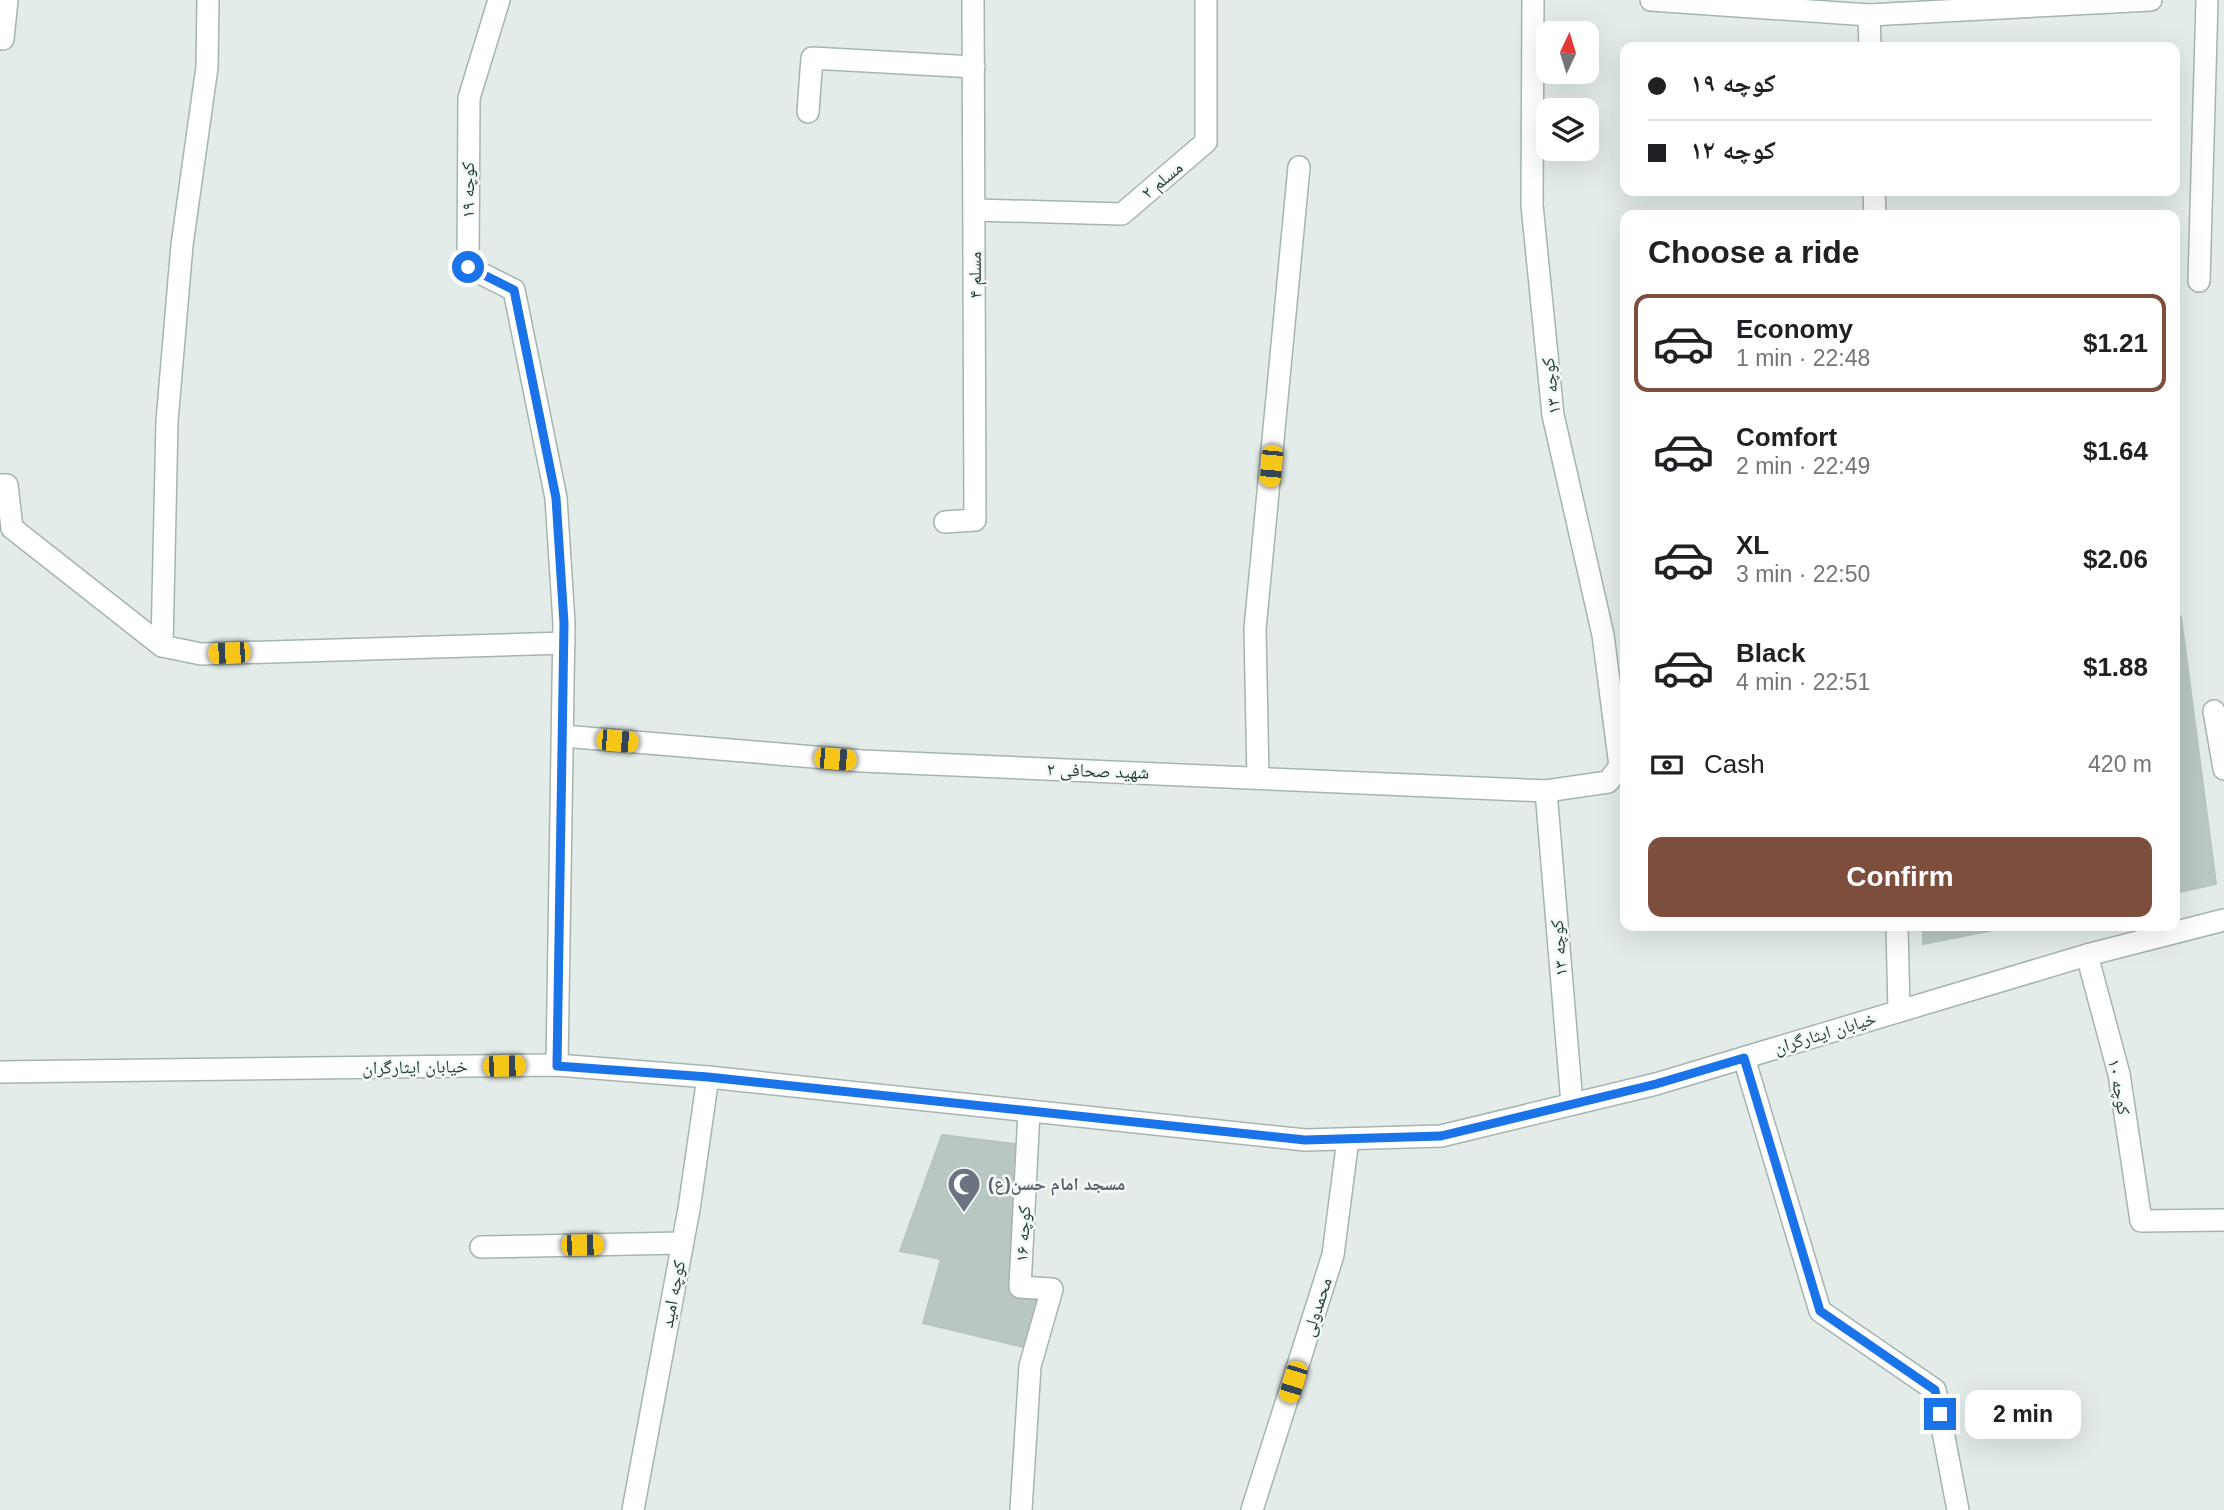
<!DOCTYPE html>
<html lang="en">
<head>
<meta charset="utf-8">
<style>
  body { margin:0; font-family:Helvetica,"Noto Naskh Arabic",sans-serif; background:#f2f2f2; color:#202124; height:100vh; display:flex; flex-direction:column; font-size:26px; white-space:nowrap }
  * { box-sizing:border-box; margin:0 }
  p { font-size:23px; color:#757577 }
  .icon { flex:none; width:38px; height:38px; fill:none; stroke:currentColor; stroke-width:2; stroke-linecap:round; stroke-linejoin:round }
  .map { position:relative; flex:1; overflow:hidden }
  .panel { position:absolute; left:1620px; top:210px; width:560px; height:721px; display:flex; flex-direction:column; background:#fff; border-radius:14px; box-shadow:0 7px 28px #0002 }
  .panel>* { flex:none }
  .top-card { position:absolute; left:1620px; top:42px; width:560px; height:154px; border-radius:14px; box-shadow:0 7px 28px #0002; display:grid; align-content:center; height:154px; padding:0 28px; background:#fff }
  .needle { width:46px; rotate:4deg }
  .fabs { position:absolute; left:1536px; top:21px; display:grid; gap:14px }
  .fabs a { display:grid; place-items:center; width:63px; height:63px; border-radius:14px; background:#fff; box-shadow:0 7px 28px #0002; font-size:35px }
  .end { position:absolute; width:32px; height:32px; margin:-16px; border:9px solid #1a73e8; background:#fff; box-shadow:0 0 0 4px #fff }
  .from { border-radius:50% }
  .bubble { position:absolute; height:49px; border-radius:14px; background:#fff; box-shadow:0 7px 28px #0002; font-size:23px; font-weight:700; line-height:49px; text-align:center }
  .car { position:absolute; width:21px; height:42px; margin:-21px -10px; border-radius:9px; box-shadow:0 0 5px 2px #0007; background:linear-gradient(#f5c518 24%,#345 0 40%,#f5c518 0 76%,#345 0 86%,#f5c518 0) }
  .top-card b { display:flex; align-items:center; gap:24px; height:66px; font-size:26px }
  .top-card b+b { border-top:2px solid #e0e0e0 }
  .top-card i { width:18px; height:18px; background:#202124 }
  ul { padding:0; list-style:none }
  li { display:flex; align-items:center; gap:21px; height:98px; margin:0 14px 10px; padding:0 14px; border:4px solid transparent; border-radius:14px }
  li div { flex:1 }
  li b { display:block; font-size:26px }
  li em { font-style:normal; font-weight:700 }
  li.on { border-color:#7d4d3e }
  li>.icon { width:63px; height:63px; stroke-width:1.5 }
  h2 { padding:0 28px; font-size:32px; line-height:84px }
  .pay { display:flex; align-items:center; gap:18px; height:77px; padding:0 28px; font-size:26px }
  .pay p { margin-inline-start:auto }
  .action { display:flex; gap:14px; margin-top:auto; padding:14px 28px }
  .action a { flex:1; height:80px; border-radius:14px; background:#7d4d3e; color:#fff; font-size:28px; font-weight:700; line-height:80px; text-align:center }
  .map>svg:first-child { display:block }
  .building { fill:#b8c7c1; stroke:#b5c6bf; stroke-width:2 }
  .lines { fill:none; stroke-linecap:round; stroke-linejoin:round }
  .minor-casing { stroke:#a6b4af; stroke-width:24 }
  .minor { stroke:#fff; stroke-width:21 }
  .route { stroke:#1a73e8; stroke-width:9 }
  .labels { text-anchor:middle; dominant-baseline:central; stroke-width:5; stroke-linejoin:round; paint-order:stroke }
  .street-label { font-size:18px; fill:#233d36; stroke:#f3f9f6 }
  .worship-label { font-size:18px; font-weight:bold; fill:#5b616d; stroke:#f3f9f6; text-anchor:start }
</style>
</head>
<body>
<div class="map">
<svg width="2224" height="1510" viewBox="0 0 2224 1510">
  <rect width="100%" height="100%" fill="#e3ece8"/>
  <!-- building -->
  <g class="building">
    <path d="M2175,612L2181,617L2216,884L2175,893Z"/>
    <path d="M1923,926H2014L1923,944Z"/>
    <path d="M942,1135L1014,1144L1017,1176L1012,1289L1043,1296L1028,1348L923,1323L941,1259L900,1251Z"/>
  </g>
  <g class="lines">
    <defs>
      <g id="minor">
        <path d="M208,0L207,67L182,245L167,421L162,646L201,654L564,643"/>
        <path d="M499,0L469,98L468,267L514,290L556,498L564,623L557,1065"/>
        <path d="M1533,0L1532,205L1553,415L1603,635L1620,766"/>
        <path d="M1651,0L1869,15L2151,0"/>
        <path d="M1869,15L1870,47"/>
        <path d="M3,39L7,0"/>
        <path d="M808,112L812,58L974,67"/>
        <path d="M1874,191L1875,215"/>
        <path d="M975,210L1122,214L1206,142V0"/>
        <path d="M2199,281L2207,0"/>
        <path d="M0,485H7L12,528L162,646"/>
        <path d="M945,522L975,520L973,0"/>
        <path d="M2214,711L2224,769"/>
        <path d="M563,736L862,761L1546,791L1608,782L1620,766L1626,765"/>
        <path d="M1258,778L1255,629L1299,167"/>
        <path d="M1546,791L1572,1104"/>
        <path d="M1897,926L1899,1010"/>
        <path d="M2087,955L2119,1074L2141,1221L2224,1220"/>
        <path d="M1744,1058L1820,1311L1935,1390L1958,1510"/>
        <path d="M0,1072L557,1065L708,1077L1305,1140L1441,1136L1656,1084L2087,955L2224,920"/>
        <path d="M481,1247L682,1243"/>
        <path d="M633,1510L689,1209L708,1077"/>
        <path d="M1021,1510L1030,1366L1052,1289L1020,1287L1029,1111"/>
        <path d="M1252,1510L1333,1255L1348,1139"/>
      </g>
    </defs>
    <!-- minor casing -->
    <use href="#minor" class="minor-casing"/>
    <!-- minor -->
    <use href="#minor" class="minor"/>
  </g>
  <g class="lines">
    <!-- route -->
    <path class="route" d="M468,267L514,290L556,498L564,623L557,1066L708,1077L1305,1140L1441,1136L1656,1084L1744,1058L1820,1311L1935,1390L1940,1414"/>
  </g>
  <!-- icons -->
  <defs>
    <symbol id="mosque-pin" viewBox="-11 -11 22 30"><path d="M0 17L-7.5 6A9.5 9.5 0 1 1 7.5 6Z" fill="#6b7280" stroke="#f3f9f6"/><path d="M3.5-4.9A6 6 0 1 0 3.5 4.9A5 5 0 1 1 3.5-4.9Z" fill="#fff"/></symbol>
  </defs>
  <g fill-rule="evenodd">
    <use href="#mosque-pin" x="945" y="1165" width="38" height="52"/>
  </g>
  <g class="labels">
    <!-- street labels -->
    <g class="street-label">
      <text transform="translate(1162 180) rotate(-40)">مسلم ۲</text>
      <text transform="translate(468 190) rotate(-90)">کوچه ۱۹</text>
      <text transform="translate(975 275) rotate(-90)">مسلم ۴</text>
      <text transform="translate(1551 386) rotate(-97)">کوچه ۱۳</text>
      <text transform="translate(1098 771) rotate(2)">شهید صحافی ۲</text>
      <text transform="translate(1559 948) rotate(-95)">کوچه ۱۳</text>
      <text transform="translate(1825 1033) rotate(-17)">خیابان ایثارگران</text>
      <text transform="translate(415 1067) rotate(-1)">خیابان ایثارگران</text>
      <text transform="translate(2119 1087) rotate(79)">کوچه ۱۰</text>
      <text transform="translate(1023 1234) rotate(-87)">کوچه ۱۶</text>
      <text transform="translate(673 1294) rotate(-79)">کوچه امید</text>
      <text transform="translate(1317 1307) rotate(-72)">محمدولی</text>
    </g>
    <!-- worship labels -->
    <g class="worship-label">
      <text x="988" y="1184">مسجد امام حسن(ع)</text>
    </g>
  </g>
</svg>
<div class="fabs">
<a><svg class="needle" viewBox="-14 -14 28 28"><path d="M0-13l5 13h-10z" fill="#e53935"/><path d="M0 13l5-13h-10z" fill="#757577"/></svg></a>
<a><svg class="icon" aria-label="layers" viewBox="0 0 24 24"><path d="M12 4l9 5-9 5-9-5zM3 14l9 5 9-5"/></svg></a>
</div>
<i class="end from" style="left:468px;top:267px"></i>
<i class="end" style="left:1940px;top:1414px"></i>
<div class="bubble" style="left:1965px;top:1390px;width:116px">2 min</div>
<i class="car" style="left:1271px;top:466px;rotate:185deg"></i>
<i class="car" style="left:229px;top:653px;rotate:268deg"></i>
<i class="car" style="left:617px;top:741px;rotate:95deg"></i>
<i class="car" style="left:835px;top:759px;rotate:95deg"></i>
<i class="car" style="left:504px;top:1066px;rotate:89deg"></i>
<i class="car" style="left:582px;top:1245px;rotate:89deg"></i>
<i class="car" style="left:1293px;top:1382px;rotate:197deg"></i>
<div class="top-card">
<b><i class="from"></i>کوچه ۱۹</b>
<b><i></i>کوچه ۱۲</b>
</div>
<section class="panel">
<h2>Choose a ride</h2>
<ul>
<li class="on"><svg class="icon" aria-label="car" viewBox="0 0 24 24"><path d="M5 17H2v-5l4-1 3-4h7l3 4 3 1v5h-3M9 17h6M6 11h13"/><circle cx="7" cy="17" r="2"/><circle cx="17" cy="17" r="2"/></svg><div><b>Economy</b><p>1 min · 22:48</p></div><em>$1.21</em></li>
<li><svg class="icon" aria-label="car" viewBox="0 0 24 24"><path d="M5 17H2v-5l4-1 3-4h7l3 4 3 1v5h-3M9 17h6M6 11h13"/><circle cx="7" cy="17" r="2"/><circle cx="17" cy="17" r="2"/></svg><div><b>Comfort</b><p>2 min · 22:49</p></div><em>$1.64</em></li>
<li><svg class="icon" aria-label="car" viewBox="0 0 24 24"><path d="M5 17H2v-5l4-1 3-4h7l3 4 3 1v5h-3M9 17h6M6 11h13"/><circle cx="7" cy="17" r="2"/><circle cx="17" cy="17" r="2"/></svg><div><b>XL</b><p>3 min · 22:50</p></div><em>$2.06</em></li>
<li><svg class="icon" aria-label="car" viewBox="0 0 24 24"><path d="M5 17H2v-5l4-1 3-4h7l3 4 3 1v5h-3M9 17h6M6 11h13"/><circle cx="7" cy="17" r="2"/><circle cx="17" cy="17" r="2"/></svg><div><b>Black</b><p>4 min · 22:51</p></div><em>$1.88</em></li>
</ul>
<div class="pay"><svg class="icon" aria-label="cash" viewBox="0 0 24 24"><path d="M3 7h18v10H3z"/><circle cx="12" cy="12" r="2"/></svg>Cash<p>420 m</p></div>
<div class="action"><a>Confirm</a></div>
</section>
</div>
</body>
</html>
